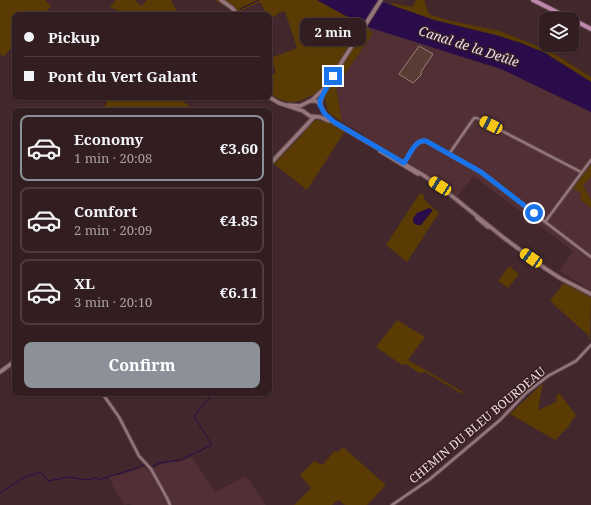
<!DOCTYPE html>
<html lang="en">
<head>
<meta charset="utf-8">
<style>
  body { margin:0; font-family:"Noto Serif",serif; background:#3a262a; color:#f1f3f6; height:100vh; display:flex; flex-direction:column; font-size:15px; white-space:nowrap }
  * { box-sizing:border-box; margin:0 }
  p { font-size:13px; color:#a8a2a5 }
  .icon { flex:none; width:22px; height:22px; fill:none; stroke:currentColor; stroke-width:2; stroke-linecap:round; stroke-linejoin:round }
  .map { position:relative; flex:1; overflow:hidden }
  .drawer { position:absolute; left:12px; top:108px; width:260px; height:288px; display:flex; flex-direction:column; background:#321d21; border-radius:8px; box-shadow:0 1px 3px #0004,0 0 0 1px #4d3b3f }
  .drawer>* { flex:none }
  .top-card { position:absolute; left:12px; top:12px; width:260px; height:88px; border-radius:8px; box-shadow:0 1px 3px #0004,0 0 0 1px #4d3b3f; display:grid; align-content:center; height:88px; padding:0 12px; background:#321d21 }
  .buttons { position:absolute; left:539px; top:12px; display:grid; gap:8px }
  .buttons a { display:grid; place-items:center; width:40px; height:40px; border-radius:8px; background:#321d21; box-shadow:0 1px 3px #0004,0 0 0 1px #4d3b3f; font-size:20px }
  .end { position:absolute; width:18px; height:18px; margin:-9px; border:5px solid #1a73e8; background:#fff; box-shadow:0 0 0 2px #fff }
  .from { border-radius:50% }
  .bubble { position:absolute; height:28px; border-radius:8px; background:#321d21; box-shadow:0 1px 3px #0004,0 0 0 1px #4d3b3f; font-size:13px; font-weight:700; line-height:28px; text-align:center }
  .car { position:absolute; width:12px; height:24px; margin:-12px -6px; border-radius:5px; box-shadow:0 0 3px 1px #0007; background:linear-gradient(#f5c518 24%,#345 0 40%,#f5c518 0 76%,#345 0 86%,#f5c518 0) }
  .top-card b { display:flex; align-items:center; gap:14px; height:38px; font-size:15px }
  .top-card b+b { border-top:1px solid #4d3b3f }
  .top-card i { width:10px; height:10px; background:#f1f3f6 }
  ul { padding:7px 0 0; list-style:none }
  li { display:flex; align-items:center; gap:12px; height:66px; margin:0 8px 6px; padding:0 4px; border:2px solid #4d3b3f; border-radius:8px }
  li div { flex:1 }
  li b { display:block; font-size:15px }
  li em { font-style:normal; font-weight:700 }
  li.active { border-color:#8c9099 }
  li>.icon { width:36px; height:36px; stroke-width:1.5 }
  .primary-button { display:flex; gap:8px; margin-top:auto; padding:8px 12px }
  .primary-button a { flex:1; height:46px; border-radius:8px; background:#8c9099; color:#fff; font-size:16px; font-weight:700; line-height:46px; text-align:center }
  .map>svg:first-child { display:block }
  .built { fill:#512f35 }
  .green { fill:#5a3b04 }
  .water { fill:#290c49 }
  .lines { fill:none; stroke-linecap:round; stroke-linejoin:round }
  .stream { stroke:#290c49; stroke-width:1 }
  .building { fill:#573d33; stroke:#9d7f74 }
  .street-casing { stroke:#5b4549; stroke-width:4.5 }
  .secondary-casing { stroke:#5b4549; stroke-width:5.5 }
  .primary-casing { stroke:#5b4549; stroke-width:6 }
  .street { stroke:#96767b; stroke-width:2.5 }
  .secondary { stroke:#96767b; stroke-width:3.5 }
  .primary { stroke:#be89ac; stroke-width:4 }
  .route { stroke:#1a73e8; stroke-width:5 }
  .labels { text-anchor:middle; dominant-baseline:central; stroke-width:3; stroke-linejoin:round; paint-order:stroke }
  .street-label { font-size:12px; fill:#eddbdd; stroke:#371e23 }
  .water-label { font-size:13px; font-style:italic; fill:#e6e0f4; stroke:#371e23 }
</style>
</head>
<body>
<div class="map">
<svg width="591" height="505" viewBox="0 0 591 505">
  <rect width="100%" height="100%" fill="#42272c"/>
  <!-- built -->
  <g class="built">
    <path d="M369,27L501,69L591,112V290L559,271L573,251L473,176L457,197L438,183L367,140L363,134L342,122L336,87L373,33L367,30Z"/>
    <path d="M192,457L215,492L246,476L266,505H131L130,503L125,505L115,491L109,477L120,475L145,467L150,471L153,468L169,462H178Z"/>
  </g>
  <!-- green -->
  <g class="green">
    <path d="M0,0H45L51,6L43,15H15V44L3,57L0,53Z"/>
    <path d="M116,0H135L141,6L147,0H171L179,15H127L110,7Z"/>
    <path d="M214,0H317L369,27L368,30L373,33L336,87L342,122L328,112L325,97L318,92C298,103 289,107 269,93V76L276,73L271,58L297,48L285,11L278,13L275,17L267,15L260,2L240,11L241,15H234L230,9Z"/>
    <path d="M416,0H424L429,14L447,20L500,31L550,51L591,77V82L545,53L521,43L495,35L434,20L391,5L392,3L412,7Z"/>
    <path d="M107,97H177L196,111H96L101,108Z"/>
    <path d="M324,119L345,131L307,190L274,164L301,136L310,124L317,120L322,121Z"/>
    <path d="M591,165V177L583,185L591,200V208L581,200V193L573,188Z"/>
    <path d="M420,193L424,195V199L439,213L407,262L386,245Z"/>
    <path d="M509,266L519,274L508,288L498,281Z"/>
    <path d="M564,283L591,297L590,341L588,335L550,301Z"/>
    <path d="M397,320L425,337L408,360L463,392L462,394L425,372L419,373L406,364L402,365L376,347Z"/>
    <path d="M543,383L538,410L556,402V397L559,393L576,415L568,427L555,440L510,414Z"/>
    <path d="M343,447L386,485L367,505H345L338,500L332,505H294L311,488L300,475L314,461L323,465L334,451L338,452Z"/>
  </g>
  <!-- water -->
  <g class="water">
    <path d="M317,0H377L434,20L495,35L521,43L545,53L591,82V112L501,69L371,28L344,15Z"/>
    <path d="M429,208L433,210L421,225H416L413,222V219L417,213Z"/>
  </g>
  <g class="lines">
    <!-- stream -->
    <g class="stream">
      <path d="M240,9L259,0"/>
      <path d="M220,15L228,11"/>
      <path d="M97,111L103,107L108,97"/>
      <path d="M151,467L160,463L180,460L212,445L194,416L213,393"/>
      <path d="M0,493L23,478L41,472L48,481L69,477L85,480L97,478L100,480C114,474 129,472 143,465L148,467"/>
    </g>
  </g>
  <!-- building -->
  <path class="building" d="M419,46L433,54L421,72V75L413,83L399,74Z"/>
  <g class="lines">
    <defs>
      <g id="street">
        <path d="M449,154L474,118H477L581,172"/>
        <path d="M404,163L417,143L426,141L480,172L591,257"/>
        <path d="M545,222L591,160"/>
        <path d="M102,393L119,417L139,456L151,469L167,498L170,505"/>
        <path d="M392,505L430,479L500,420L526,393L548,376L576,361L591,345"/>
      </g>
      <g id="secondary">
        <path d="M221,0L232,8L238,15"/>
        <path d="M269,97L279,103L303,111L310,116L320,117L329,121"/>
        <path d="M312,100L326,87L381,0"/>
        <path d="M288,105L300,106L310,101H316L320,104L326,116L333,122L423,175L442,188L504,238L546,269L560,278L591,294"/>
        <path d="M320,105L323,92"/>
        <path d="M380,151L418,174"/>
        <path d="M269,165L314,117"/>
        <path d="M477,218L488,227"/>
        <path d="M0,372L15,361"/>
      </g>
      <g id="primary">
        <path d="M533,0L571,19"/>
        <path d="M572,19L591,29"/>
      </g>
    </defs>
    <!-- street casing -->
    <use href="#street" class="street-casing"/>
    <!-- secondary casing -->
    <use href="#secondary" class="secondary-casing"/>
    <!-- primary casing -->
    <use href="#primary" class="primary-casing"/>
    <!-- street -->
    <use href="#street" class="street"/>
    <!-- secondary -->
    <use href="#secondary" class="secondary"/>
    <!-- primary -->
    <use href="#primary" class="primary"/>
  </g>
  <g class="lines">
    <!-- route -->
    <path class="route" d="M333,76L320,100V105L324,113L334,122L404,163C409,156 415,139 426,141L481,172L534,213"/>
  </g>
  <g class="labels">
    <!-- street labels -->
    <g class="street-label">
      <text transform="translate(477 425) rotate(-40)">CHEMIN DU BLEU BOURDEAU</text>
    </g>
    <!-- water labels -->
    <g class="water-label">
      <text transform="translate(469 46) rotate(18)">Canal de la Deûle</text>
    </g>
  </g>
</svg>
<div class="buttons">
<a><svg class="icon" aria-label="layers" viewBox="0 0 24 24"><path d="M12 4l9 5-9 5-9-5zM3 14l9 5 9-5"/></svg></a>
</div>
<i class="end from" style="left:534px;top:213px"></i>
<i class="end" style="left:333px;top:76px"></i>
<div class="bubble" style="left:300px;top:18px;width:66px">2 min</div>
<i class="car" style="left:491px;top:125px;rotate:297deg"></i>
<i class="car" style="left:440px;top:186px;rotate:303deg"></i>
<i class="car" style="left:531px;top:258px;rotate:305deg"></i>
<div class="top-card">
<b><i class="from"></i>Pickup</b>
<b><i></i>Pont du Vert Galant</b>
</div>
<section class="drawer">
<ul>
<li class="active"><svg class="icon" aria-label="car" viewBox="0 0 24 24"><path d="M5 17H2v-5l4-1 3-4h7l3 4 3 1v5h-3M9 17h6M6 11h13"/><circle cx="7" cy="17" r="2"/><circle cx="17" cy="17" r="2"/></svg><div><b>Economy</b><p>1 min · 20:08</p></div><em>€3.60</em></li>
<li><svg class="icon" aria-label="car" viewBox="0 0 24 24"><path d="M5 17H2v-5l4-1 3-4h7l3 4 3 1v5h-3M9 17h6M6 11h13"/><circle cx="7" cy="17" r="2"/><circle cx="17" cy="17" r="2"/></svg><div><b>Comfort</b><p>2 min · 20:09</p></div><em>€4.85</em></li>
<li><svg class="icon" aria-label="car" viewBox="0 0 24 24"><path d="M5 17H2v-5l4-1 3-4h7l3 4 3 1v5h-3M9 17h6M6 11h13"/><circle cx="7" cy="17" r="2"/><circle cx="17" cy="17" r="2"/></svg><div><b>XL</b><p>3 min · 20:10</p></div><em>€6.11</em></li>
</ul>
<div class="primary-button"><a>Confirm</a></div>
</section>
</div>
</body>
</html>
